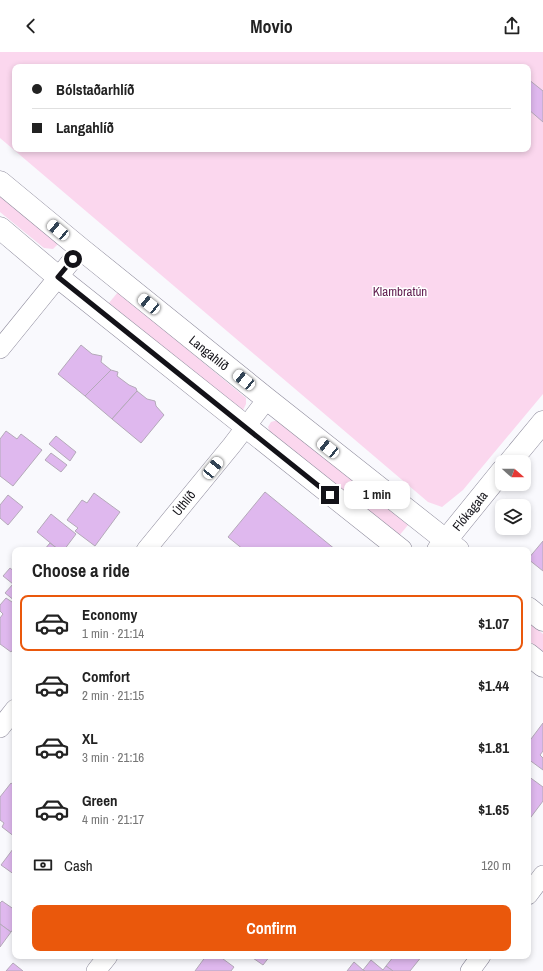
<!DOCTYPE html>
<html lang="en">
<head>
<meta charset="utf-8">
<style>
  body { margin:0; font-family:"Archivo Narrow",sans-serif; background:#f6f6f6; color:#222; height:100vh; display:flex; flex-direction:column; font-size:15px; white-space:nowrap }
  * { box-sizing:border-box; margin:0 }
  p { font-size:13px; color:#767676 }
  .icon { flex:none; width:22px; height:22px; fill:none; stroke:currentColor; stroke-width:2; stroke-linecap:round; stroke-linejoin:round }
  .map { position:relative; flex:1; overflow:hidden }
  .sheet { position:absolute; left:12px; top:495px; width:519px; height:412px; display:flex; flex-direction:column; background:#fff; border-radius:8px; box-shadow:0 2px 6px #0003 }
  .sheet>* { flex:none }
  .hud { position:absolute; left:12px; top:12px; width:519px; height:88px; border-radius:8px; box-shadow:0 2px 6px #0003; display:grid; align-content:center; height:88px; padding:0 20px; background:#fff }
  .needle { width:26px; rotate:110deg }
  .fabs { position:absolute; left:495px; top:403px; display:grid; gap:8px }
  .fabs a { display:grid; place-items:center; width:36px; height:36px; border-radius:8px; background:#fff; box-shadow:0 2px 6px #0003; font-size:20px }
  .end { position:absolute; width:18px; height:18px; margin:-9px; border:5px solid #131218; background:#fff; box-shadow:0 0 0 2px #fff }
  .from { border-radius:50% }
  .bubble { position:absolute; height:28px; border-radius:8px; background:#fff; box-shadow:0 2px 6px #0003; font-size:13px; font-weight:800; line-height:28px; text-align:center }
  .car { position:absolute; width:12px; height:24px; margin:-12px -6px; border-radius:5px; box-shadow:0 0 3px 1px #0007; background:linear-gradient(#fff 24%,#345 0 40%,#fff 0 76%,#345 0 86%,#fff 0) }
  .hud b { display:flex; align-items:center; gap:14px; height:38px; font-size:15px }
  .hud b+b { border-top:1px solid #e0e0e0 }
  .hud i { width:10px; height:10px; background:#222 }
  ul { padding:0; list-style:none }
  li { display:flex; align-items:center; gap:12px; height:56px; margin:0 8px 6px; padding:0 12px; border:2px solid transparent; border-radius:8px }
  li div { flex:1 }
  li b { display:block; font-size:15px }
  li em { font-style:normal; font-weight:800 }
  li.selected { border-color:#ea580c }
  li>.icon { width:36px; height:36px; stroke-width:1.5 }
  h2 { padding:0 20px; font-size:18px; line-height:48px }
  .pay { display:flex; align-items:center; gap:10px; height:44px; padding:0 20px; font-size:15px }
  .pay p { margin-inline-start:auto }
  .primary-button { display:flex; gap:8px; margin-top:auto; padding:8px 20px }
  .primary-button a { flex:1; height:46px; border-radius:8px; background:#ea580c; color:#fff; font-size:16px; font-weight:800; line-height:46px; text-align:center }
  header { display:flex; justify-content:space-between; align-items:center; height:52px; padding:0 20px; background:#fff; font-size:18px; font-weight:800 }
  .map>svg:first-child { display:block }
  .green { fill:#fbd7ee; fill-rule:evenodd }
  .building { fill:#dfb8ee; stroke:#b4a9b9 }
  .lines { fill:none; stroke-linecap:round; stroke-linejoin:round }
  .minor-casing { stroke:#8d8a9b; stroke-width:20 }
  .tertiary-casing { stroke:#8d8a9b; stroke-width:23 }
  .minor { stroke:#fff; stroke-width:19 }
  .tertiary { stroke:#fff; stroke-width:22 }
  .route { stroke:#131218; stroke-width:5 }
  .labels { text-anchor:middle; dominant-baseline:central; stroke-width:3; stroke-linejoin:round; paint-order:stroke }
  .park-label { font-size:13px; fill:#5f1b4d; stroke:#fff }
  .street-label { font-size:13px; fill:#131218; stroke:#fff }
</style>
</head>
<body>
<header><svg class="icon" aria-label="back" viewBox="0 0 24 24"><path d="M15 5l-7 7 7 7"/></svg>Movio<svg class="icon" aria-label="share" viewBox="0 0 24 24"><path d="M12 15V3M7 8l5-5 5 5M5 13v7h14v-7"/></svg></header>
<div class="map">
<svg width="543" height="919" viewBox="0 0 543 919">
  <rect width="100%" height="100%" fill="#f9f9fd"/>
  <!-- green -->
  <g class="green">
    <path d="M0,0H543V342L463,438L442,455L428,450L0,86ZM15,15H528V97H15Z"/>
    <path d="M0,140L58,192L53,197L44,196L0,160Z"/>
    <path d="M118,240L246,346V352L243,358H238L109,251Z"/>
    <path d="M278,368L408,473L398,485L270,380L268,375L271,370Z"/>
    <path d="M528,570L543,582V600L528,588Z"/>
  </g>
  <!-- building -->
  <g class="building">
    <path d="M528,27L543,39V70L528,57Z"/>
    <path d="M81,293L92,302L102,304L101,310L111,318L85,344L58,322Z"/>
    <path d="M111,318L118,320L117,324L129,333L136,336L137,339L112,367L85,344Z"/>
    <path d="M137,339L147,347L155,349L156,354L164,363L141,391L112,367Z"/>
    <path d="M6,379L17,387L21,382L42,398L13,434L0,424V387Z"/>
    <path d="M56,384L76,400L70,409L49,392Z"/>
    <path d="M51,401L67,413L61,420L45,408Z"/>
    <path d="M265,440L336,498H244L228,485Z"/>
    <path d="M94,441L120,460L95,494L75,479L78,476L67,468L82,448L87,451Z"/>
    <path d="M8,443L23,455L8,473L0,466V453Z"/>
    <path d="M51,462L76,482L64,498H59L37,480Z"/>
    <path d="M543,489V519L528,507Z"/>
    <path d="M50,491L59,498H44Z"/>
    <path d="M10,516L15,520V549L5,541L13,532L3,524Z"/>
    <path d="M6,546L15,552V595L11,600L0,592V566L3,562L0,559V553Z"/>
    <path d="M543,671V699L540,703L543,706V718L528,707V691Z"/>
    <path d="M528,724L543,735V749L528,769Z"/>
    <path d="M11,731L15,734V785L2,775L4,771L0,768V745Z"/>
    <path d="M13,797L15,798V823L1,813Z"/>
    <path d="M2,849L15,858V875L11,880L0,872V851Z"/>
    <path d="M0,872L11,880L0,895Z"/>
    <path d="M206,904H219L234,915L231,919H195Z"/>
    <path d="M250,904H270L263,913Z"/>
    <path d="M394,904H422L410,919H393L386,914Z"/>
    <path d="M371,908L383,918L386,914L393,919H365L363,918Z"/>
    <path d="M354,910L363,918L365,919H347Z"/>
    <path d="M13,911L23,919H6Z"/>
  </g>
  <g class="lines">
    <defs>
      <g id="minor">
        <path d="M0,297L81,197"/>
        <path d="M146,498L232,393L267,347"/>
        <path d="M0,676L15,657"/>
        <path d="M528,843L543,823"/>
        <path d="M96,919L108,904"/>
        <path d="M470,919L481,904"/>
      </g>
      <g id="tertiary">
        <path d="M0,130L81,197L267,347L458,498"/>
        <path d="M0,176L58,225L401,498"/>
        <path d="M510,410L543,370"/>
        <path d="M438,498L502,419"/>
        <path d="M528,556L543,568"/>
        <path d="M528,602L543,614"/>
      </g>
    </defs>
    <!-- minor casing -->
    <use href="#minor" class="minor-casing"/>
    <!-- tertiary casing -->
    <use href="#tertiary" class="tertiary-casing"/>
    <!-- minor -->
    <use href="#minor" class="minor"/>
    <!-- tertiary -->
    <use href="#tertiary" class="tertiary"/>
  </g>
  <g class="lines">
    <!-- route -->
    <path class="route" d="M73,207L58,225L330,443"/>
  </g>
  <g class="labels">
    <!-- park labels -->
    <g class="park-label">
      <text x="400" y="239">Klambratún</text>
    </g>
    <!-- street labels -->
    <g class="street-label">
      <text transform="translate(209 301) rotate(39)">Langahlíð</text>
      <text transform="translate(184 451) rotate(-51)">Úthlíð</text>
      <text transform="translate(470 459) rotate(-51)">Flókagata</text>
    </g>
  </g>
</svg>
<div class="fabs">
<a><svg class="needle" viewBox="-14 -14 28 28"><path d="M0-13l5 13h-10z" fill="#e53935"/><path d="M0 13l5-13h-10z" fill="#767676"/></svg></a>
<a><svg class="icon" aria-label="layers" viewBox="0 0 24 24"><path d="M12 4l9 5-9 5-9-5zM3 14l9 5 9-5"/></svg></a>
</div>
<i class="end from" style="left:73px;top:207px"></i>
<i class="end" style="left:330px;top:443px"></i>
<div class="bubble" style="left:344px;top:429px;width:66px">1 min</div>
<i class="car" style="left:58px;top:178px;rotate:310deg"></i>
<i class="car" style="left:149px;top:252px;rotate:309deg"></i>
<i class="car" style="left:244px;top:328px;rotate:309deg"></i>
<i class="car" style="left:328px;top:396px;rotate:309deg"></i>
<i class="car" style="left:213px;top:416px;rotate:39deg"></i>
<div class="hud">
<b><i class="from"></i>Bólstaðarhlíð</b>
<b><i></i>Langahlíð</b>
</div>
<section class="sheet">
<h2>Choose a ride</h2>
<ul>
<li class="selected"><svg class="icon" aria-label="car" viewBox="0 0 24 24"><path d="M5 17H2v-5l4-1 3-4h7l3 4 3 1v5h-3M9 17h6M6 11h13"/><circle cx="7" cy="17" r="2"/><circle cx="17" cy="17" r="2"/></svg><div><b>Economy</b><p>1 min · 21:14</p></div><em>$1.07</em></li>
<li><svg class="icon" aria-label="car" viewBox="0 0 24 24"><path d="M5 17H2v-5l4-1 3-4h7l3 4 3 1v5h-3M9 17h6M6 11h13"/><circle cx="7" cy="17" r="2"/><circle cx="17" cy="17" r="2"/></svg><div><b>Comfort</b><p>2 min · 21:15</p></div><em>$1.44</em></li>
<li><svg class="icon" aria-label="car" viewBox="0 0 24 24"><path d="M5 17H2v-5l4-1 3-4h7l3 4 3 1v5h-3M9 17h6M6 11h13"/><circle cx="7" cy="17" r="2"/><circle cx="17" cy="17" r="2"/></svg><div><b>XL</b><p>3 min · 21:16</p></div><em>$1.81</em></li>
<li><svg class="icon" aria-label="car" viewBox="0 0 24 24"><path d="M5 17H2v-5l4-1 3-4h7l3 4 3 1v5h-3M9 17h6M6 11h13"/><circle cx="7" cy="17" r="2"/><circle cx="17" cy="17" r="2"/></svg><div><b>Green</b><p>4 min · 21:17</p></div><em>$1.65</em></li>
</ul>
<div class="pay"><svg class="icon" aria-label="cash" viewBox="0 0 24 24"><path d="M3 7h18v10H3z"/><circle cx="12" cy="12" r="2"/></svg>Cash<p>120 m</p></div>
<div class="primary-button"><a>Confirm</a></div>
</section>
</div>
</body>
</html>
